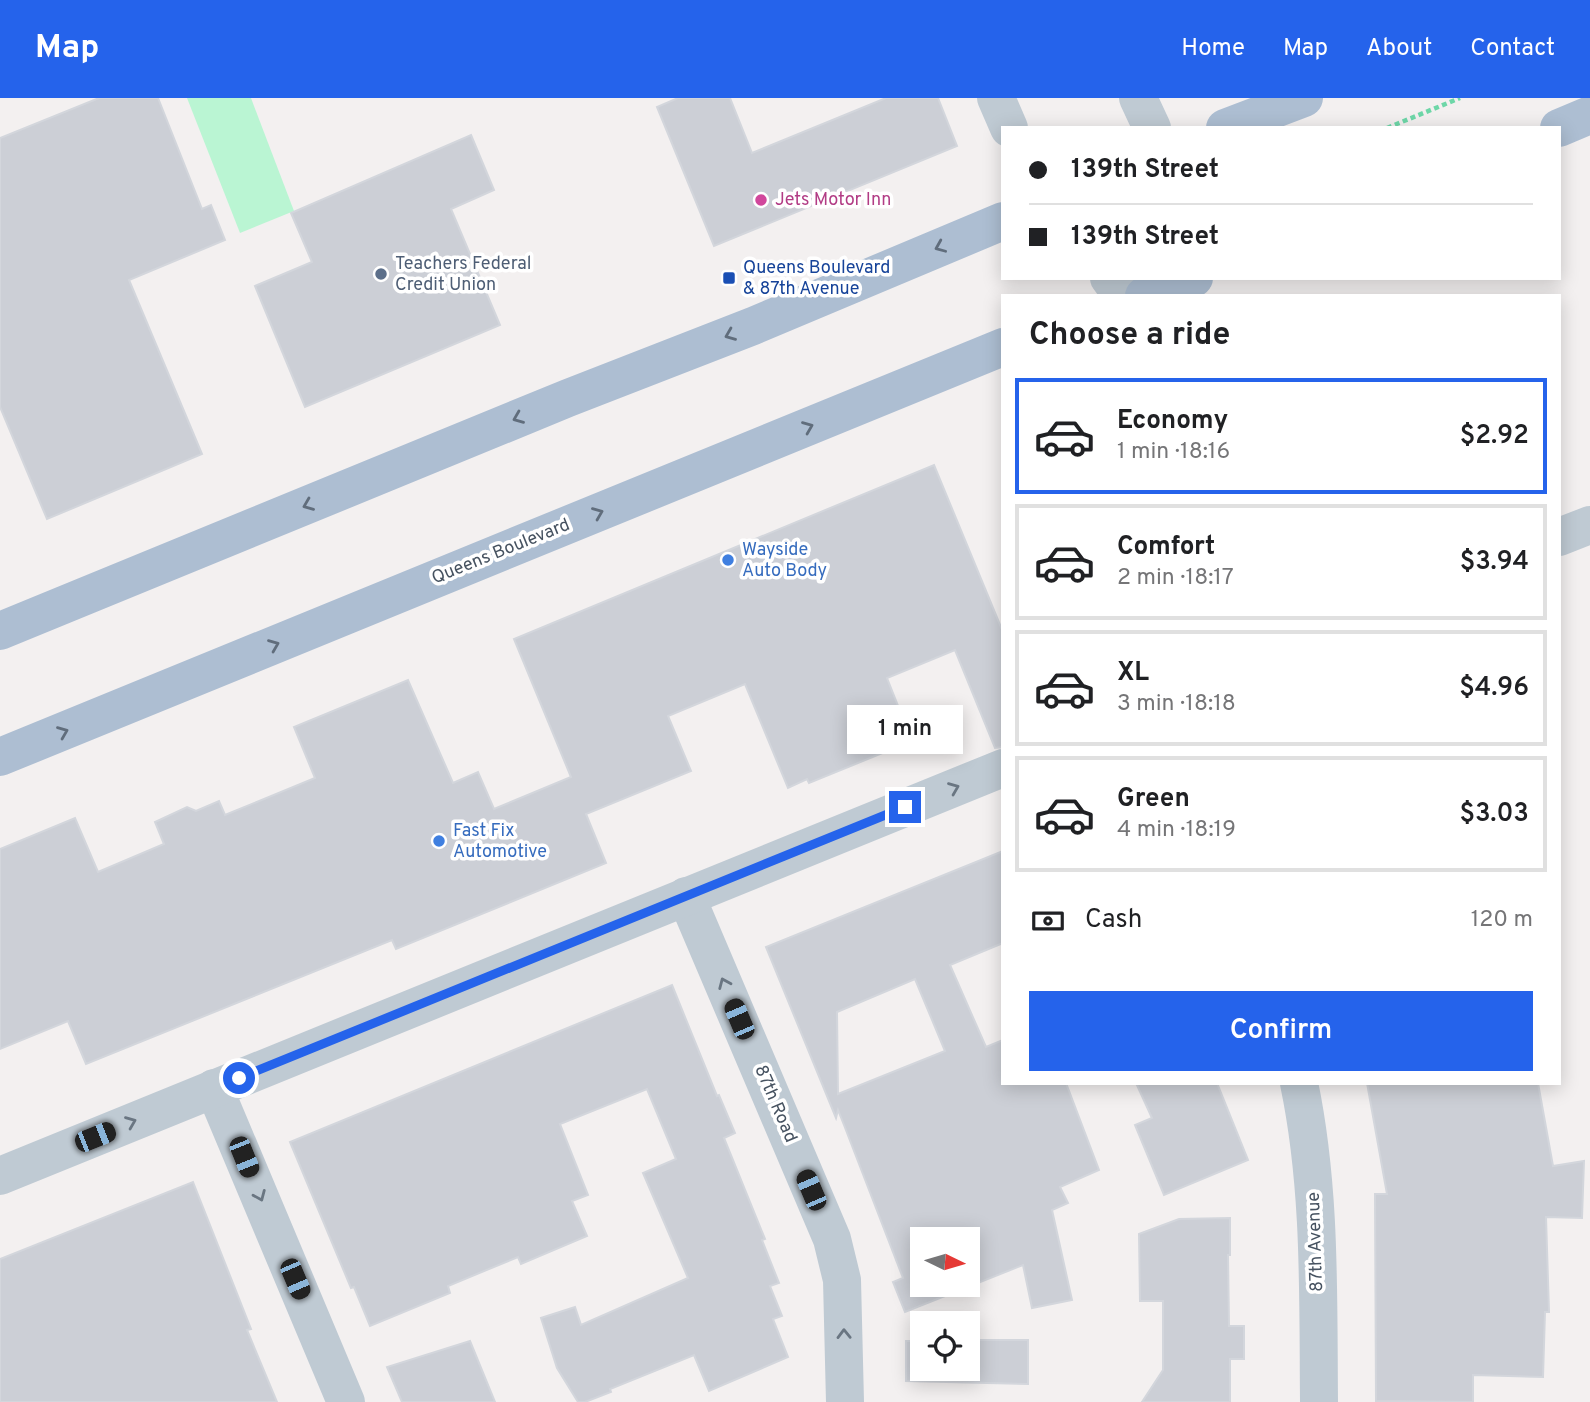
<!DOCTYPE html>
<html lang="en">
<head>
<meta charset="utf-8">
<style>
  body { margin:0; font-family:Overpass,sans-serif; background:#f2f2f2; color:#202124; height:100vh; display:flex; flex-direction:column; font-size:26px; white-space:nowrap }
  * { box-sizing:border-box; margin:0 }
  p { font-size:23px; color:#757577 }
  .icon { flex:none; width:38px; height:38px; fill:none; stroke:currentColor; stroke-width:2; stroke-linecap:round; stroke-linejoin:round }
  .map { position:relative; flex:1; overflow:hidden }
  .details { position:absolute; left:1001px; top:196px; width:560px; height:791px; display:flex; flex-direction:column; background:#fff; border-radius:0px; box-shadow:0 4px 18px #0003 }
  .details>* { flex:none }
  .top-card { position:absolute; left:1001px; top:28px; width:560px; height:154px; border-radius:0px; box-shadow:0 4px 18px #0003; display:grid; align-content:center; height:154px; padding:0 28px; background:#fff }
  .needle { width:46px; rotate:95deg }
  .buttons { position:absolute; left:910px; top:1129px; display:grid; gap:14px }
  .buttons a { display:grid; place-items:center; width:70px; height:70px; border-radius:0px; background:#fff; box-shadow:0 4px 18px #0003; font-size:35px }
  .end { position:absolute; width:32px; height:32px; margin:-16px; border:9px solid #2563eb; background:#fff; box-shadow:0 0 0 4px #fff }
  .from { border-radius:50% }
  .bubble { position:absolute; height:49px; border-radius:0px; background:#fff; box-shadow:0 4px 18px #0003; font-size:23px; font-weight:600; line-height:49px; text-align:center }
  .car { position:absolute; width:21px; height:42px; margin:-21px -10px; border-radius:9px; box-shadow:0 0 5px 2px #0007; background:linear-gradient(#222 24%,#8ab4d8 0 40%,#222 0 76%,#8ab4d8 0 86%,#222 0) }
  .top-card b { display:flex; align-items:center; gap:24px; height:66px; font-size:26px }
  .top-card b+b { border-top:2px solid #e0e0e0 }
  .top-card i { width:18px; height:18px; background:#202124 }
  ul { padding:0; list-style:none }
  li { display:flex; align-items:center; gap:21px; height:116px; margin:0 14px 10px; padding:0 14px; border:4px solid #e0e0e0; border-radius:0px }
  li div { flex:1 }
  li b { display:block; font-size:26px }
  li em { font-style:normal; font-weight:600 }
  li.active { border-color:#2563eb }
  li>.icon { width:63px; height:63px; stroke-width:1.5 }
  h2 { padding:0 28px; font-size:32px; line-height:84px }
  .pay { display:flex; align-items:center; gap:18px; height:77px; padding:0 28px; font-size:26px }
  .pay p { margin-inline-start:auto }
  .button { display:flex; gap:14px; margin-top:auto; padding:14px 28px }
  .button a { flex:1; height:80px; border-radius:0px; background:#2563eb; color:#fff; font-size:28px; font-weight:600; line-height:80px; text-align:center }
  header { display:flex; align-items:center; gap:42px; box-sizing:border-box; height:98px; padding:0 35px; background:#2563eb; color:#fff }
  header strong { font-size:33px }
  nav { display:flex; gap:38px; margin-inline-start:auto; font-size:24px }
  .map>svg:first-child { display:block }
  .green { fill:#baf5d3 }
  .building { fill:#cccfd6; stroke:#d3d6dc; stroke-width:2; fill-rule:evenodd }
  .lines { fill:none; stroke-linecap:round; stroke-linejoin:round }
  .path { stroke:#6ed7a8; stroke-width:4.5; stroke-dasharray:5 3.5; stroke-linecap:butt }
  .minor { stroke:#bfcad3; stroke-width:38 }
  .major { stroke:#adbed2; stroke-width:38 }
  .oneway { stroke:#606d7c }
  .oneway2 { stroke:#6a7682 }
  .route { stroke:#2563eb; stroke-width:9 }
  .hotel-dot { fill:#d1479c; stroke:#fff; stroke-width:2.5 }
  .service-dot { fill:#5c6f8a; stroke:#fff; stroke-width:2.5 }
  .transit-dot { fill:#1a4fb4; stroke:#fff; stroke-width:2.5 }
  .shop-dot { fill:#3f7fe0; stroke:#fff; stroke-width:2.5 }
  .labels { text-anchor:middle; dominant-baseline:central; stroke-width:7; stroke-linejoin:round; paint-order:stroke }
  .hotel-label { font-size:18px; fill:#b23c85; stroke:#fff; text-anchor:start }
  .service-label { font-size:18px; fill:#4e5e75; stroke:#fff; text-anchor:start }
  .transit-label { font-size:18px; fill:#164399; stroke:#fff; text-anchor:start }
  .shop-label { font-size:18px; fill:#366cbe; stroke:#fff; text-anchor:start }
  .street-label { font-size:18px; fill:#465260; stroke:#fff }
</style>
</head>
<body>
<header>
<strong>Map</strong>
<nav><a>Home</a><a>Map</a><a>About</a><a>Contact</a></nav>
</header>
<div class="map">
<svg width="1590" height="1304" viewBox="0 0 1590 1304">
  <rect width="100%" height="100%" fill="#f3f0f0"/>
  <!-- green -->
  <path class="green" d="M187,0H251L294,113L240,135Z"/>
  <!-- building -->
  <g class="building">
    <path d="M99,0H158L202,111L211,107L225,142L129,182L202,356L47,421L0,309V40Z"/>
    <path d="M678,0H730L752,55L886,0H938L957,48L714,148L657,9Z"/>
    <path d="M471,37L494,92L451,111L500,227L305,309L255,188L312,164L291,115Z"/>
    <path d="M934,367L1003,534V649L995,650L955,552L887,580L912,643L809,685L807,681L788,690L745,586L668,618L691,673L586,716L606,765L396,851L392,842L86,966L68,923L0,951V751L75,720L98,774L164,746L155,724L187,709L196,713L219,703L225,717L315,680L294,629L408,582L453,685L478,674L494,711L571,679L514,541Z"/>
    <path d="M1003,753V845L950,867L986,949L1003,942V985H1066L1099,1072L1060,1089L1068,1105L1052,1112L1072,1202L1032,1210L1023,1167L905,1214L893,1184L903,1180L844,1027L838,1012L836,1020L766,849ZM915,881L945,953L838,996L837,914ZM922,1141H968V1186H922Z"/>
    <path d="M672,887L717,998L719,997L735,1035L724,1040L765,1141L762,1142L779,1185L770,1188L782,1218L773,1221L788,1259L709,1293L694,1257L610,1291L611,1294L585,1304H578L557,1270L541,1220L575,1209L581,1227L688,1180L643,1075L676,1061L647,991L560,1026L588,1097L572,1103L587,1138L521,1166L518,1159L448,1188L450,1195L370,1228L354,1189L351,1190L290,1044Z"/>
    <path d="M1136,985H1217L1248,1062L1164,1097L1135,1027L1152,1020Z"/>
    <path d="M1367,985H1538L1553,1068L1584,1063L1582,1120L1546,1119L1549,1214H1545L1543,1279L1473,1277V1304L1376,1303L1375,1096H1387Z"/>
    <path d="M193,1084L251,1231L247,1232L277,1304H0V1161Z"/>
    <path d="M1230,1120V1157H1228L1229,1228H1244V1261H1230V1304H1142L1163,1272V1203H1140L1139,1136L1179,1121Z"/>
    <path d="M968,1242H1028V1286L906,1283V1243H922V1270H968Z"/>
    <path d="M470,1243L495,1304H402L387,1269Z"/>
  </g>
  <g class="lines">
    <!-- path -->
    <path class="path" d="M1387,30L1460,0"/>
    <!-- minor -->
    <g class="minor">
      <path d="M996,0L1009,30"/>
      <path d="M1138,0L1152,30"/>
      <path d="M1109,180L1122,198"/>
      <path d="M1559,439L1590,427"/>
      <path d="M686,798L832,1141L842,1182L845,1304"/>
      <path d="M1299,985C1321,1090 1318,1198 1319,1304"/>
      <path d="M214,990L346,1304"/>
      <path d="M0,1078L1003,670"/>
    </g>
    <!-- major -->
    <g class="major">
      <path d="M1225,30L1304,0"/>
      <path d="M1559,30L1590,17"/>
      <path d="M1144,198L1194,180"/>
      <path d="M0,533L568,300L753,228L1003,123"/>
      <path d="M0,659L1003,249"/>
    </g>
  </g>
  <!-- one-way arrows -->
  <defs><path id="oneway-chevron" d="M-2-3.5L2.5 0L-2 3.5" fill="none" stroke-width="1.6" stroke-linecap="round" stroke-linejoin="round" transform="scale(1.75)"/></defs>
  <g class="oneway">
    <use href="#oneway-chevron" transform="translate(940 149) rotate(157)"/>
    <use href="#oneway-chevron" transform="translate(730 237) rotate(158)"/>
    <use href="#oneway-chevron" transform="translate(518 320) rotate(158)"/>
    <use href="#oneway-chevron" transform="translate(808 329) rotate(-22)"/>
    <use href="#oneway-chevron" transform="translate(308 407) rotate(158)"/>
    <use href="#oneway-chevron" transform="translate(598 415) rotate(-22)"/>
    <use href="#oneway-chevron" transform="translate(274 547) rotate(-22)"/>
    <use href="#oneway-chevron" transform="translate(63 634) rotate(-22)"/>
  </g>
  <g class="oneway2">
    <use href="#oneway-chevron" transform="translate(954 690) rotate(-22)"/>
    <use href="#oneway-chevron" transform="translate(724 885) rotate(-113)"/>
    <use href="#oneway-chevron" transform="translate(131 1024) rotate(-22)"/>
    <use href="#oneway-chevron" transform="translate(260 1098) rotate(67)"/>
    <use href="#oneway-chevron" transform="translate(844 1236) rotate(-91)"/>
  </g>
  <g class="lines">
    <!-- route -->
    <path class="route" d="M239,980L905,709"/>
  </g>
  <!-- markers -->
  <circle class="hotel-dot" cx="761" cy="102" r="7"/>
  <circle class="service-dot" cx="381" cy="176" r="7"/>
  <rect class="transit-dot" x="722" y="173" width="14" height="14" rx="3.5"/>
  <g class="shop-dot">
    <circle cx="728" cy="462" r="7"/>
    <circle cx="439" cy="743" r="7"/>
  </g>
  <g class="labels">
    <!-- hotel labels -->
    <g class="hotel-label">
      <text x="775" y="102">Jets Motor Inn</text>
    </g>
    <!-- service labels -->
    <g class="service-label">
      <text x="395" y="166">Teachers Federal<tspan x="395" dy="21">Credit Union</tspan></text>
    </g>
    <!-- transit labels -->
    <g class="transit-label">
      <text x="743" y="170">Queens Boulevard<tspan x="743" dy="21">&amp; 87th Avenue</tspan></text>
    </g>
    <!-- shop labels -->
    <g class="shop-label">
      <text x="742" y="452">Wayside<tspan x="742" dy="21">Auto Body</tspan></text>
      <text x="453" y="733">Fast Fix<tspan x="453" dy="21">Automotive</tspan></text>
    </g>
    <!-- street labels -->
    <g class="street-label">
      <text transform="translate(501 454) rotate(-22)">Queens Boulevard</text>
      <text transform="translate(775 1006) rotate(67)">87th Road</text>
      <text transform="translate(1316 1144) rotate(-92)">87th Avenue</text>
    </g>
  </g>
</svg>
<div class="buttons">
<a><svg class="needle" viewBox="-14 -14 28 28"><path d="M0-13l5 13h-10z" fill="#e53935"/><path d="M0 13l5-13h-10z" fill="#757577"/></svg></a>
<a><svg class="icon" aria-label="locate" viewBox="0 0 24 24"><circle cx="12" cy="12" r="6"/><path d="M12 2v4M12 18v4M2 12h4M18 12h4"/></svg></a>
</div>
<i class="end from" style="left:239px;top:980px"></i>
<i class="end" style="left:905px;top:709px"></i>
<div class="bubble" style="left:847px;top:607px;width:116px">1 min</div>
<i class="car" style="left:739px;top:921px;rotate:337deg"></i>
<i class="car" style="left:95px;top:1039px;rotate:68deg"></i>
<i class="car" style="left:244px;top:1059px;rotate:158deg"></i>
<i class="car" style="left:811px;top:1092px;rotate:337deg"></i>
<i class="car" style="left:295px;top:1181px;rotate:157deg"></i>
<div class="top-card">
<b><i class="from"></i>139th Street</b>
<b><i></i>139th Street</b>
</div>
<section class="details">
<h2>Choose a ride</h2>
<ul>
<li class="active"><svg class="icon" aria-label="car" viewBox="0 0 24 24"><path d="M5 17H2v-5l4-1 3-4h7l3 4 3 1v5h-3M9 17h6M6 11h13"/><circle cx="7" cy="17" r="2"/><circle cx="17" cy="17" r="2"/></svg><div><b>Economy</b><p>1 min · 18:16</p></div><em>$2.92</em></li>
<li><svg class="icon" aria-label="car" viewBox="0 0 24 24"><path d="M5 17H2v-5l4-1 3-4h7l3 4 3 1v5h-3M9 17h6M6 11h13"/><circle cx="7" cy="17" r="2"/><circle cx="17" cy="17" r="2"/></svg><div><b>Comfort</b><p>2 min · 18:17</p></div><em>$3.94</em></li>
<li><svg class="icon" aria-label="car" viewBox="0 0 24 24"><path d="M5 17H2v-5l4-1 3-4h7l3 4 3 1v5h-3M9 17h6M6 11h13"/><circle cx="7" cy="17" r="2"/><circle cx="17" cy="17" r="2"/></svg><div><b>XL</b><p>3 min · 18:18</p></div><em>$4.96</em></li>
<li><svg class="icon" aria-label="car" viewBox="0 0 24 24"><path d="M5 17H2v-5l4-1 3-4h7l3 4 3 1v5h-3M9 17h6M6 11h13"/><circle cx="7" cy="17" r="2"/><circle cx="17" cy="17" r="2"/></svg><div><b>Green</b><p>4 min · 18:19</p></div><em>$3.03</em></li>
</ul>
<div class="pay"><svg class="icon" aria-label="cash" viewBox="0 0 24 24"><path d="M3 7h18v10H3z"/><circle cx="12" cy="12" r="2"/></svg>Cash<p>120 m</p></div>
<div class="button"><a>Confirm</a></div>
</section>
</div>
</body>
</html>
